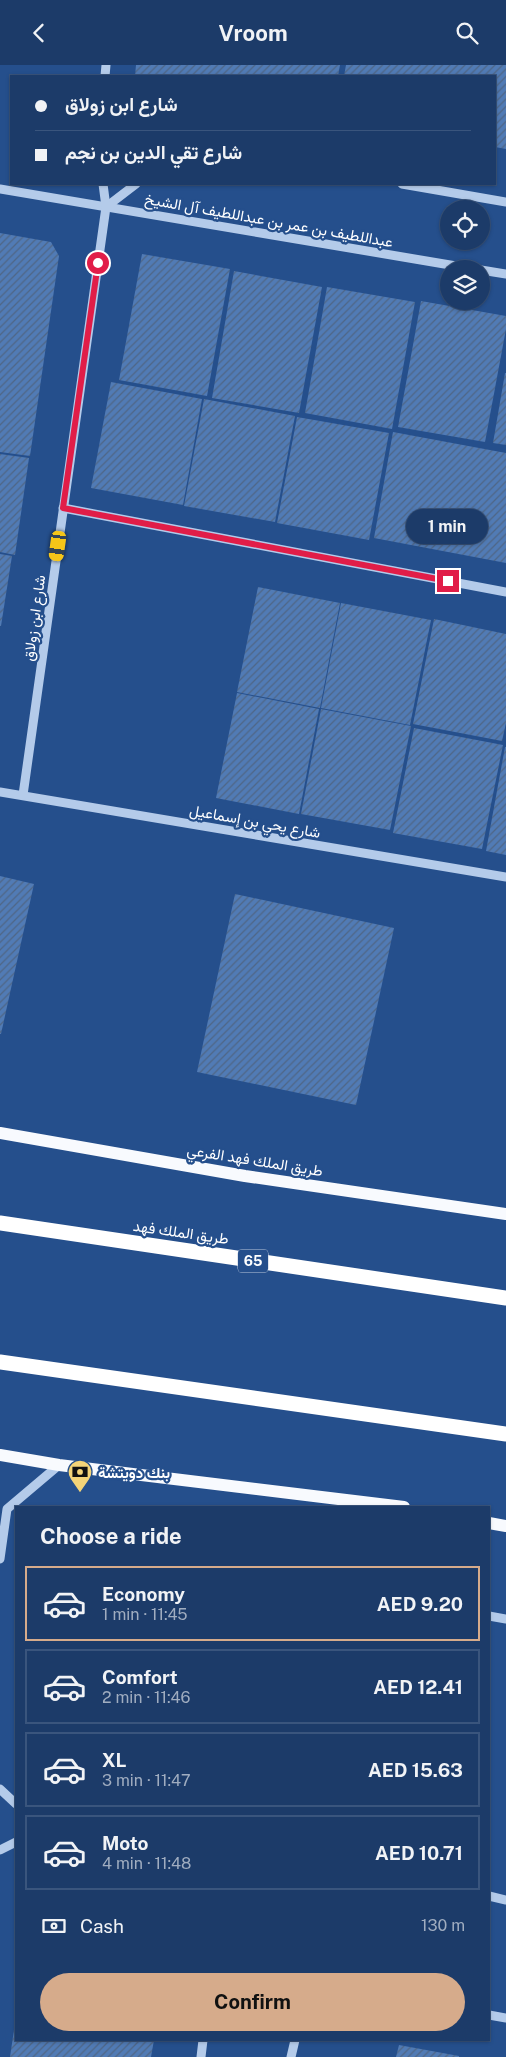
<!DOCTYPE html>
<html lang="en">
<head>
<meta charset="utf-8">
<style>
  body { margin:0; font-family:"Public Sans",Vazirmatn,sans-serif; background:#294671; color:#f1f3f6; height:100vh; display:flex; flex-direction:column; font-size:19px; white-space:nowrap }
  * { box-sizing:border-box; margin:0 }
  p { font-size:16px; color:#a0adc0 }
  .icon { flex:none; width:28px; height:28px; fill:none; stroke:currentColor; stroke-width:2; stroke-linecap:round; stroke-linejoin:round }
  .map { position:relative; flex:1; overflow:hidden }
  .drawer { position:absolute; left:15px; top:1441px; width:475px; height:535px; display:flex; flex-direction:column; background:#1c3b69; border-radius:0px; box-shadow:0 1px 4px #0004,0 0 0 1px #3a557d }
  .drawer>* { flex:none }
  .banner { position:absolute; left:10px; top:10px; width:486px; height:110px; border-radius:0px; box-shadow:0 1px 4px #0004,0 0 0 1px #3a557d; display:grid; align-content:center; height:110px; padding:0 25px; background:#1c3b69 }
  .tools { position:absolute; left:440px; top:135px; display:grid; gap:10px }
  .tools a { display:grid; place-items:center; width:50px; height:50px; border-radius:50%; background:#1c3b69; box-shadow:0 1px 4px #0004,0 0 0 1px #3a557d; font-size:25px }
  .end { position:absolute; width:22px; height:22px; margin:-11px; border:6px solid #e11d48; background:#fff; box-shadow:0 0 0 2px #fff }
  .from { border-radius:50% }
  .bubble { position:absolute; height:35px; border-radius:18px; background:#1c3b69; box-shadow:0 1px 4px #0004,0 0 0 1px #3a557d; font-size:16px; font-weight:700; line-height:35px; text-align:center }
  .car { position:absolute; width:15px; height:30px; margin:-15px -8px; border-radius:6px; box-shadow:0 0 4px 1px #0007; background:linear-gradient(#f5c518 24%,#345 0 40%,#f5c518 0 76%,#345 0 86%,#f5c518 0) }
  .banner b { display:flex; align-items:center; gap:18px; height:48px; font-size:19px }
  .banner b+b { border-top:1px solid #3a557d }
  .banner i { width:12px; height:12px; background:#f1f3f6 }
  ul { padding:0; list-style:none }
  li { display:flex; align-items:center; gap:15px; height:75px; margin:0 10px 8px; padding:0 15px; border:2px solid #3a557d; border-radius:0px }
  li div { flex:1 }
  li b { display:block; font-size:19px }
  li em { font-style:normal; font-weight:700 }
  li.selected { border-color:#d6ab8b }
  li>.icon { width:45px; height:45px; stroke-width:1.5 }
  h2 { padding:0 25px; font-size:22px; line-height:60px }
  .pay { display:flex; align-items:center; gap:12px; height:55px; padding:0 25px; font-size:19px }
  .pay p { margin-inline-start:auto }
  .action { display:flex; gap:10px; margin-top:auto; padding:10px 25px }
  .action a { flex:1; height:58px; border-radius:30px; background:#d6ab8b; color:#111; font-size:20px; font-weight:700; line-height:58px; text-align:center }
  header { display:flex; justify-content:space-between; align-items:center; height:65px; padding:0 25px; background:#1c3b69; font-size:22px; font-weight:700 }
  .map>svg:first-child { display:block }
  .building { fill:url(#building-hatch) }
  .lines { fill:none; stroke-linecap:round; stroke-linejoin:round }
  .minor { stroke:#b4cbea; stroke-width:9 }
  .major { stroke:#f8fafe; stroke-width:12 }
  .highway { stroke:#fff; stroke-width:15 }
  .route { stroke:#e11d48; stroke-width:6 }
  .labels { text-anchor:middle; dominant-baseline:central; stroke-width:4.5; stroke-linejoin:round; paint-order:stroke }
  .shield { fill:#254f8c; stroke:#becadc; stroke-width:1 }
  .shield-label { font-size:14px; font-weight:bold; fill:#fff }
  .street-label { font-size:15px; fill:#fff; stroke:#254f8c }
  .poi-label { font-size:15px; font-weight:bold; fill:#fff; stroke:#254f8c; text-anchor:start }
</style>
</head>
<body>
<header><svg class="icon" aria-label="back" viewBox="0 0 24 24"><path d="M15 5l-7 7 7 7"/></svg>Vroom<svg class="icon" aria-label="search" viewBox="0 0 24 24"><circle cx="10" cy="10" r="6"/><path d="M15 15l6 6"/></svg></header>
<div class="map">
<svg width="506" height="1992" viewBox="0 0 506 1992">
  <defs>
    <pattern id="building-hatch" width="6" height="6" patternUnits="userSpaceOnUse" patternTransform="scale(1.25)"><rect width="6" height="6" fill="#517bb5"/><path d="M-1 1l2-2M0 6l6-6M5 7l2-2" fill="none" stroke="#4f6686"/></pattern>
  </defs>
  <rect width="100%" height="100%" fill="#254f8c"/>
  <!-- building -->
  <g class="building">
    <path d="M136,0H340L338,11H135Z"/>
    <path d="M346,0H506V84L495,82V11H344Z"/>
    <path d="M0,168L51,177L59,191L30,391L0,387Z"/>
    <path d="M142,189L230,204L207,331L119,315Z"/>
    <path d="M234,206L322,222L299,348L212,333Z"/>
    <path d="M327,222L415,237L392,364L305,348Z"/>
    <path d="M421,236L506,251V264L485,377L398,362Z"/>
    <path d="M505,308H506V380L493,378Z"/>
    <path d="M111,317L202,334L183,440L91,423Z"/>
    <path d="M204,334L295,351L275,457L184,441Z"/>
    <path d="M297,352L389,368L369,475L277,458Z"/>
    <path d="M393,367L506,388V498L374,473Z"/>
    <path d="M0,389L29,393L15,490L0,487Z"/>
    <path d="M0,489L12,491L1,561H0Z"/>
    <path d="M258,522L340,538L320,643L237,627Z"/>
    <path d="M341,538L431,555L410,660L321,643Z"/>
    <path d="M434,554L506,569V658L502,676L413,659Z"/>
    <path d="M237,628L319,644L299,749L216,733Z"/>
    <path d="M321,644L411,661L390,765L301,749Z"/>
    <path d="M414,663L503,680L482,784L393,768Z"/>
    <path d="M505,682H506V790L486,786Z"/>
    <path d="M0,811L34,819L1,969H0Z"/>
    <path d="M235,829L394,863L356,1040L197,1007Z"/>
    <path d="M15,1958L16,1975H154L151,1992H10Z"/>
    <path d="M399,1980L459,1991V1992H396Z"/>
  </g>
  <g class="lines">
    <!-- minor -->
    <g class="minor">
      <path d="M105,11L106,0"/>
      <path d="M402,119L506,137"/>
      <path d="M0,124L474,204"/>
      <path d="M106,142L136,119"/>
      <path d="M481,205L506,209"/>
      <path d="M63,443L506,527"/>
      <path d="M0,727L506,812"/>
      <path d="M23,730L106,142L103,119"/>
      <path d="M0,1494L7,1444L59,1400"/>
      <path d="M489,1551L506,1554"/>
      <path d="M0,1724L16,1739"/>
      <path d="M0,1785L16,1777"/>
      <path d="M489,1831L506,1835"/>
      <path d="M489,1950L506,1953"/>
      <path d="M201,1992L203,1975"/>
      <path d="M291,1992L295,1975"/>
    </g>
    <!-- major -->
    <g class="major">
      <path d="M0,1068L245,1111L506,1149"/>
      <path d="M0,1390L59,1400L404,1442"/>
      <path d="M489,1458L506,1461"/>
    </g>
    <!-- highway -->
    <g class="highway">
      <path d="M0,1158L506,1233"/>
      <path d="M0,1297L506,1369"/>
    </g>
  </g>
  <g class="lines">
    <!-- route -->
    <path class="route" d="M98,198L63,443L448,516"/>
  </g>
  <!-- icons -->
  <defs>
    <symbol id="bank-pin" viewBox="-11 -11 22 30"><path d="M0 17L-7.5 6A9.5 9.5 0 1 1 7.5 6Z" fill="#f4d478" stroke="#254f8c"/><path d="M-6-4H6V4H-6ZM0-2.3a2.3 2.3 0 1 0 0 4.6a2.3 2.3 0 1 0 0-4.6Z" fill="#111"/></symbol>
  </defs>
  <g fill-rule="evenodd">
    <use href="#bank-pin" x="66" y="1393" width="28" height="38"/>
  </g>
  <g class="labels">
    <!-- shield labels -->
    <rect class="shield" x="238" y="1184.5" width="30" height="23" rx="4"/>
    <g class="shield-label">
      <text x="253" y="1196">65</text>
    </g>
    <!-- street labels -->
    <g class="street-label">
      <text transform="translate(269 155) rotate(10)">عبداللطيف بن عمر بن عبداللطيف آل الشيخ</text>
      <text transform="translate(34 553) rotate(-82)">شارع ابن زولاق</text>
      <text transform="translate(255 756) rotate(10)">شارع يحي بن إسماعيل</text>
      <text transform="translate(255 1095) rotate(9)">طريق الملك فهد الفرعي</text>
      <text transform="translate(181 1167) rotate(8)">طريق الملك فهد</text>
    </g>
    <!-- poi labels -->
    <g class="poi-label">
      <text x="98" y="1407">بنك دويتشة</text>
    </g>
  </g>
</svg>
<div class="tools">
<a><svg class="icon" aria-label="locate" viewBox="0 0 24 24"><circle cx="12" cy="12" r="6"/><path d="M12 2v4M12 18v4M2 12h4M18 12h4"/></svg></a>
<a><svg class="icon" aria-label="layers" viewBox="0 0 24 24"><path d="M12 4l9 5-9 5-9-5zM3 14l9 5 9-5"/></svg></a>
</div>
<i class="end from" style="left:98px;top:198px"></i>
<i class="end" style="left:448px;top:516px"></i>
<div class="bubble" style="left:406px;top:444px;width:82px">1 min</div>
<i class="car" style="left:58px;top:481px;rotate:188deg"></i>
<div class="banner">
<b><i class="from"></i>شارع ابن زولاق</b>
<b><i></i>شارع تقي الدين بن نجم</b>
</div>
<section class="drawer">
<h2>Choose a ride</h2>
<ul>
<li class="selected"><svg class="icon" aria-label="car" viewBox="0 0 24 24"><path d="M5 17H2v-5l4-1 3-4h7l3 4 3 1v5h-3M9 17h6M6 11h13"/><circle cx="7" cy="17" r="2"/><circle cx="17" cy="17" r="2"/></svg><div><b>Economy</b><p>1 min · 11:45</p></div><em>AED 9.20</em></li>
<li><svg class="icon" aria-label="car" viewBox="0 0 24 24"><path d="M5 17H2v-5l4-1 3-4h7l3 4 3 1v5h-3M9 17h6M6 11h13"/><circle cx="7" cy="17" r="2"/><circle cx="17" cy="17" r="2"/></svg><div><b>Comfort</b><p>2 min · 11:46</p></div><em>AED 12.41</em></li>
<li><svg class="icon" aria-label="car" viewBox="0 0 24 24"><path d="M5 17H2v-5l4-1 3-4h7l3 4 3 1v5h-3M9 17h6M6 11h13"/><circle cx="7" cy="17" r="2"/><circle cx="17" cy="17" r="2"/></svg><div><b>XL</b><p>3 min · 11:47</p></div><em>AED 15.63</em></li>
<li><svg class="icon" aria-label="car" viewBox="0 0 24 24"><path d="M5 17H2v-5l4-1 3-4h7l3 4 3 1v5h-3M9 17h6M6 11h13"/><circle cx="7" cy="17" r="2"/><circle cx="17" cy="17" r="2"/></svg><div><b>Moto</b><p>4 min · 11:48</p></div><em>AED 10.71</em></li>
</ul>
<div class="pay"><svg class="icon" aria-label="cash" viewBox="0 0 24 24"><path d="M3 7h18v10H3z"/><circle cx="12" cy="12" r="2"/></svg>Cash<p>130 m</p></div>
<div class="action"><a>Confirm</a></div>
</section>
</div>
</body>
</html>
